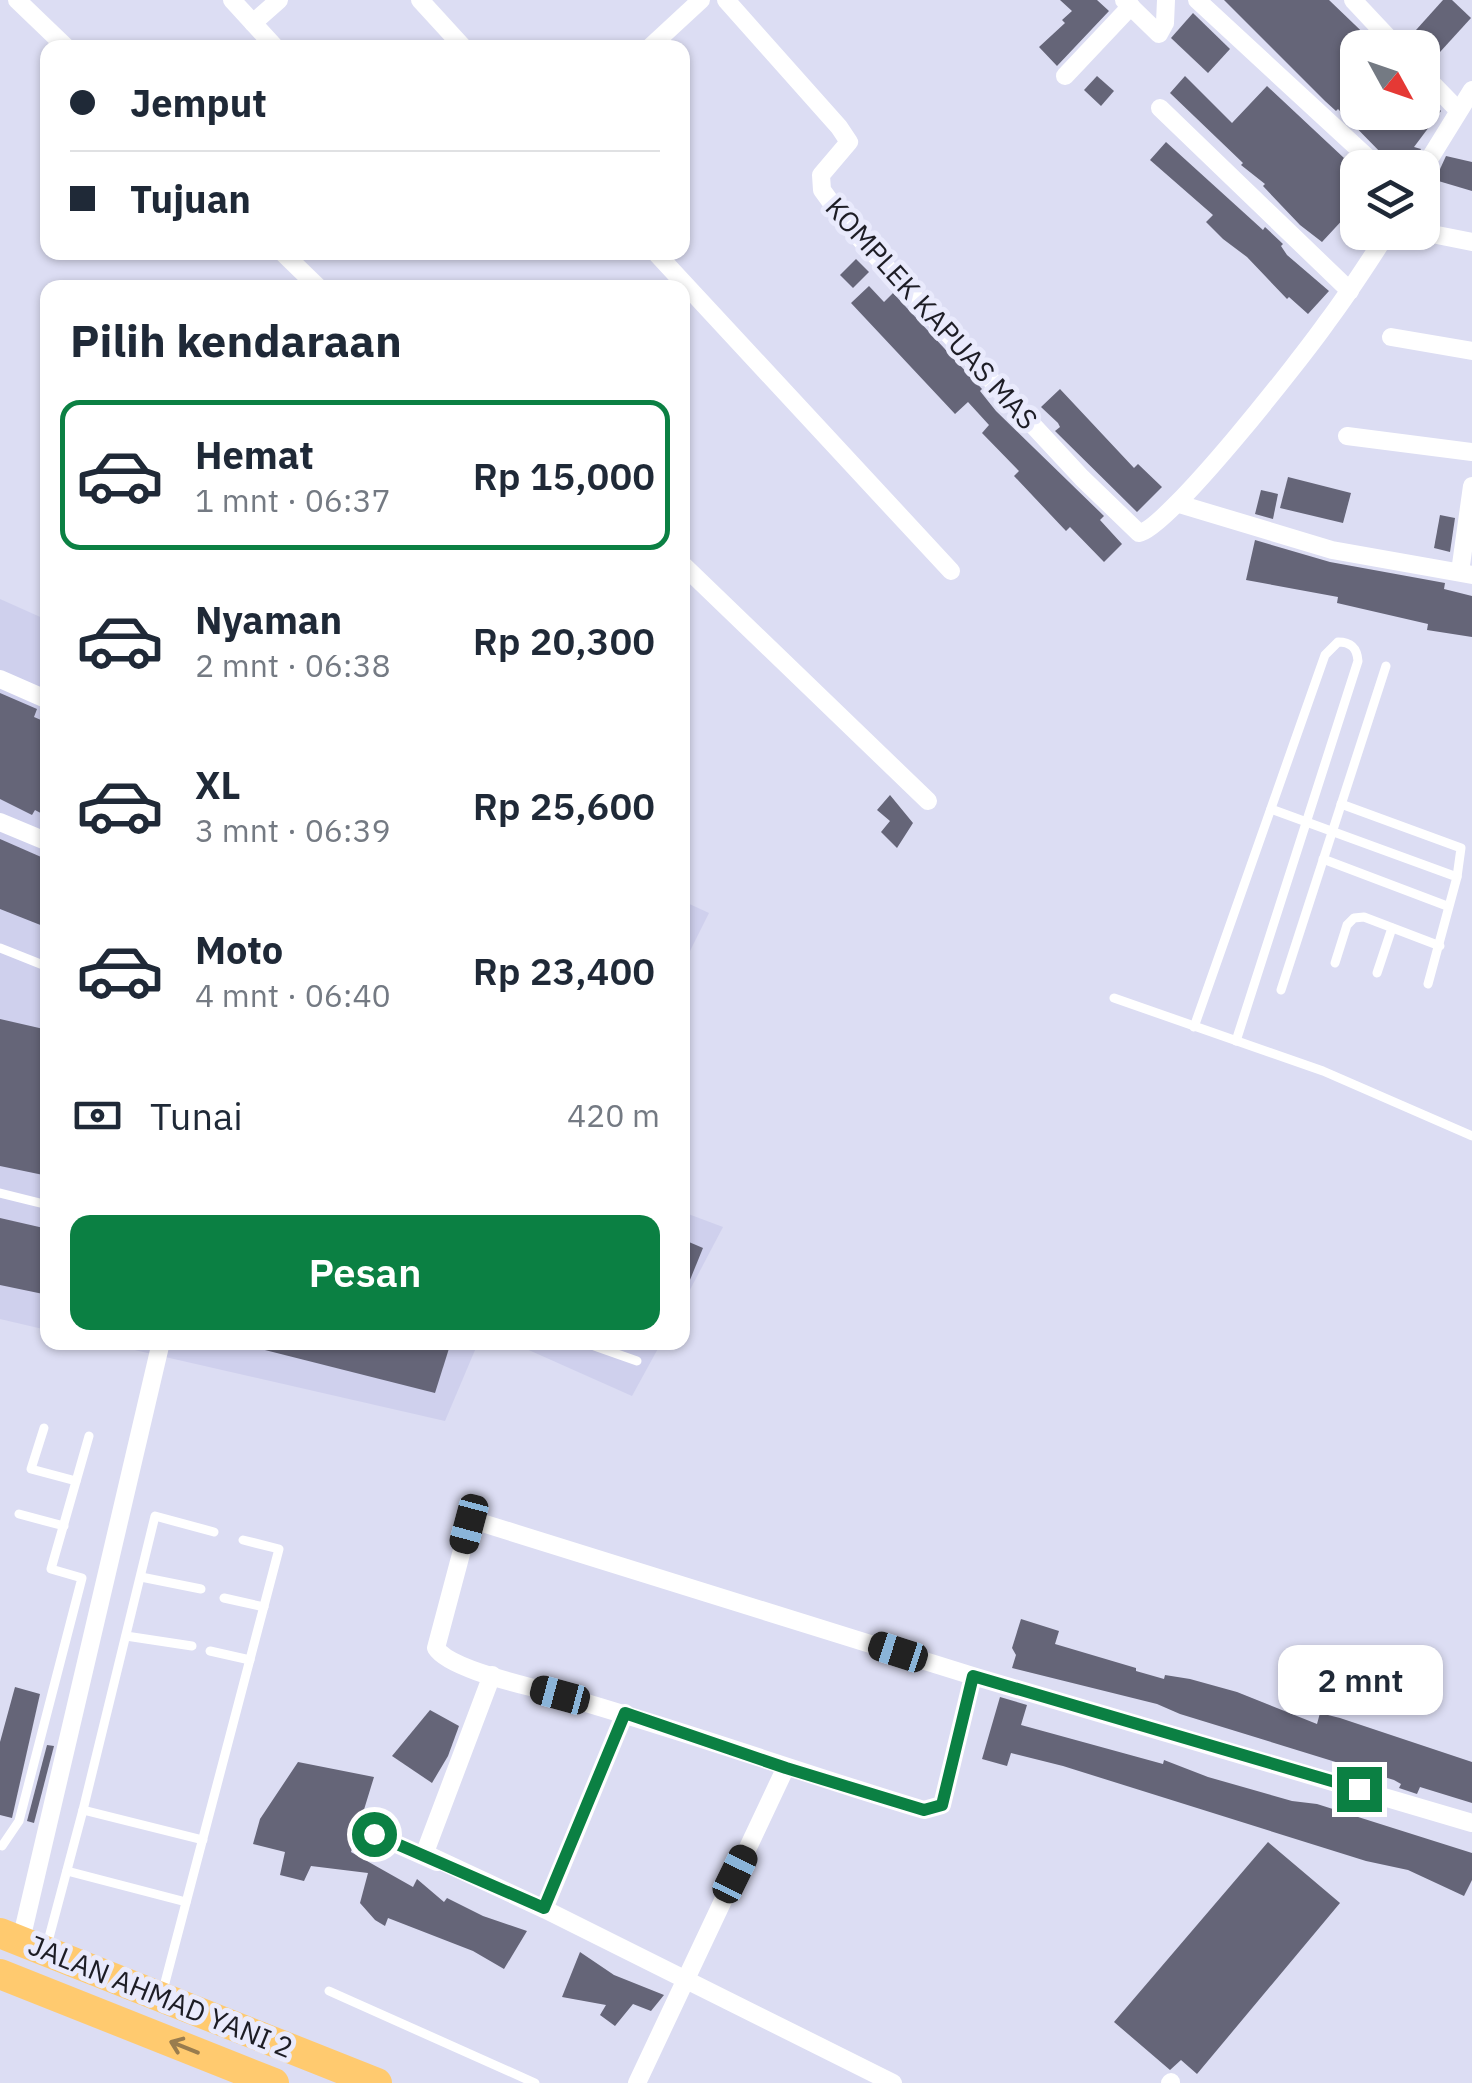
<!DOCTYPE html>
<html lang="id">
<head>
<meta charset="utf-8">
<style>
  body { margin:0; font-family:"IBM Plex Sans",sans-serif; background:#f2f2f3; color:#1f2937; height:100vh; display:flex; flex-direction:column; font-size:38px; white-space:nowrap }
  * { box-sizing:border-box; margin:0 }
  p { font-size:32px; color:#747a83 }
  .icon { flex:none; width:55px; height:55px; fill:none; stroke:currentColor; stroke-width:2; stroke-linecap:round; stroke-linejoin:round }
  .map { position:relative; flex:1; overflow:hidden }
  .side { position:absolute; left:40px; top:280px; width:650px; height:1070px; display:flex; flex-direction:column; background:#fff; border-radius:20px; box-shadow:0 2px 8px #0004 }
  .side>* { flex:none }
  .top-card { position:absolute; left:40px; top:40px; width:650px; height:220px; border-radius:20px; box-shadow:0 2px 8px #0004; display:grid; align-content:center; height:220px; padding:0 30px; background:#fff }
  .needle { width:65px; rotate:130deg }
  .controls { position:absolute; left:1340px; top:30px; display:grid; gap:20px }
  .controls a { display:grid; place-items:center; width:100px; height:100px; border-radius:20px; background:#fff; box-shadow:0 2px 8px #0004; font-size:50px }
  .end { position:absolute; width:45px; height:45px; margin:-22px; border:12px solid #0b8043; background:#fff; box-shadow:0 0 0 5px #fff }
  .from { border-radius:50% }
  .bubble { position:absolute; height:70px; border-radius:20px; background:#fff; box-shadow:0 2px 8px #0004; font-size:32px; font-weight:600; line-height:70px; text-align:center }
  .car { position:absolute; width:30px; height:60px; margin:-30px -15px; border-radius:12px; box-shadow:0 0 8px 2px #0007; background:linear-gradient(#222 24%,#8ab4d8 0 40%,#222 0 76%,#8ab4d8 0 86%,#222 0) }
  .top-card b { display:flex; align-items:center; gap:35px; height:95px; font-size:38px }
  .top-card b+b { border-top:2px solid #e0e1e3 }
  .top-card i { width:25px; height:25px; background:#1f2937 }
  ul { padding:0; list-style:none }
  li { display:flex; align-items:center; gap:30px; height:150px; margin:0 20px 15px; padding:0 10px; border:5px solid transparent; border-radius:20px }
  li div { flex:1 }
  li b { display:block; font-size:38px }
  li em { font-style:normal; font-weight:600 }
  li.on { border-color:#0b8043 }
  li>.icon { width:90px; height:90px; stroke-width:1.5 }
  h2 { padding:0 30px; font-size:45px; line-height:120px }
  .pay { display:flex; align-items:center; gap:25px; height:110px; padding:0 30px; font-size:38px }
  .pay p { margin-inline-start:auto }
  .primary-button { display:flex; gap:20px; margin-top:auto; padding:20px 30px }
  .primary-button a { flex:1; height:115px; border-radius:20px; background:#0b8043; color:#fff; font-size:40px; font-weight:600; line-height:115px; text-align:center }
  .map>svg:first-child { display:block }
  .built { fill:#cfd0ed }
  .building { fill:#656578 }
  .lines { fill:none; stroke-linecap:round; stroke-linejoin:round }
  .service { stroke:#fff; stroke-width:9 }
  .minor { stroke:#fff; stroke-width:18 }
  .trunk { stroke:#ffca6f; stroke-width:30 }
  .oneway { stroke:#997c4e }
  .route { stroke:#0b8043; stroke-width:12 }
  .labels { text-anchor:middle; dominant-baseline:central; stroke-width:10; stroke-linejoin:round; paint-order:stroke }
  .street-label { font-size:28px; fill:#1d1d25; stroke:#e9eafc }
</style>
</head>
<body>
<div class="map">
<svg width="1472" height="2083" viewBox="0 0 1472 2083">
  <rect width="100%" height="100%" fill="#dcddf3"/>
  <!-- built -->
  <g class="built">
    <path d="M0,599L47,620V1330L0,1319Z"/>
    <path d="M683,901L709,913L683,965Z"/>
    <path d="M683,1212L723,1227L683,1303Z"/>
    <path d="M104,1343H478L445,1421Z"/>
    <path d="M513,1343H661L632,1396Z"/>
  </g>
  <!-- building -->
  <g class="building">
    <path d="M1060,0H1097L1109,11L1057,66L1039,47L1065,23L1062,20L1072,11Z"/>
    <path d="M1224,0H1329L1379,48H1358V112H1422V92L1441,111L1414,147L1421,149L1417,156L1406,168H1392L1387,159L1338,109L1336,111L1325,101Z"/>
    <path d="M1443,0H1452L1471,18L1440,52L1416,30Z"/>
    <path d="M1193,13L1230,49L1208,73L1171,38Z"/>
    <path d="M1097,76L1114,91L1101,106L1084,90Z"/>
    <path d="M1185,76L1232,123L1267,86L1344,158L1347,155L1358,165V225L1347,215L1322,242L1300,225L1263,186L1265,184L1241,165L1243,163L1170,93Z"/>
    <path d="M1166,142L1252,220L1263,230L1265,227L1283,244L1281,246L1287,255L1329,291L1308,314L1289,297L1287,299L1247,257L1223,239L1206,222L1213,215L1150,160Z"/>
    <path d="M1446,156L1472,162V191L1435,180Z"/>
    <path d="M856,259L869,272L853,288L840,275Z"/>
    <path d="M869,286L884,302L893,293L982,389L980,391L996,411L1104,516L1100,520L1122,544L1104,562L1070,527L1066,531L1014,476L1019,471L982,433L989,425L968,402L955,414L851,303Z"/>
    <path d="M1060,389L1134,468L1138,464L1162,487L1137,512L1055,431L1060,427L1058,423L1041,407Z"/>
    <path d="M1288,477L1351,493L1343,523L1280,508Z"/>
    <path d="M1261,490L1278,494L1273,519L1255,514Z"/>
    <path d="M1440,515L1455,518L1450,552L1434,548Z"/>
    <path d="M1255,540L1330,562L1445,583L1444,589L1472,596V637L1427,630L1428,624L1337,603L1338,597L1246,580Z"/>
    <path d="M0,693L37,709L34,717L48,723V817L35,810L32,815L0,799Z"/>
    <path d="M890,795L913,823L897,848L881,832L890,821L877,810Z"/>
    <path d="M0,839L48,860V928L0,909Z"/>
    <path d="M0,1019L48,1030V1176L0,1166Z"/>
    <path d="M0,1218L48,1229V1295L0,1285Z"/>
    <path d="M682,1239L703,1248L683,1297L682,1296Z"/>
    <path d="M258,1342H451L435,1393L257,1348Z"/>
    <path d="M1021,1619L1059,1631L1055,1644L1136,1668V1671L1164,1679L1165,1675L1190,1679L1237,1692L1317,1724L1320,1713L1340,1718L1472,1762V1803L1420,1787L1417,1794L1399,1788L1401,1784L1394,1780L1180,1714L1157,1704L1012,1668L1016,1655L1012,1648Z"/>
    <path d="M15,1687L40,1694L12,1818L0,1815V1742Z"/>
    <path d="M1000,1697L1027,1705L1021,1725L1163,1764L1164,1760L1208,1777L1292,1801L1317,1804L1472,1853V1880L1464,1896L1408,1870L1366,1861L1063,1766L1011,1753L1007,1766L982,1759Z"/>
    <path d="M430,1710L459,1726L448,1756L432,1783L392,1756Z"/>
    <path d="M47,1745L54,1746L34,1823L27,1821Z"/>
    <path d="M298,1762L374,1777L351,1852L413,1887L417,1879L444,1902L447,1898L483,1916L527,1931L504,1969L473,1951L388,1918L385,1926L375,1920L360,1903L368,1873L311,1866L304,1881L280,1875L285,1852L253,1844L260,1819Z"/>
    <path d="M1268,1842L1340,1903L1197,2074L1181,2060L1170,2070L1114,2022Z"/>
    <path d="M580,1952L614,1975L664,1995L651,2011L633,2004L615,2026L600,2015L606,2005L562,1997Z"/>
  </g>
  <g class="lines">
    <!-- service -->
    <g class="service">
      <path d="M1341,804L1461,848L1457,877"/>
      <path d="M1271,809L1457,877L1428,984"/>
      <path d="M1323,859L1447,906"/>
      <path d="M0,948L48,967"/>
      <path d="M1335,963L1347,925L1354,918L1364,917L1440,946"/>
      <path d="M1377,973L1392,928"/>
      <path d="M1281,990L1386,666"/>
      <path d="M1114,998L1323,1071L1472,1136"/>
      <path d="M1194,1027L1325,655L1338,642C1351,642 1357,648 1358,661L1236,1041"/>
      <path d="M0,1193L48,1205"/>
      <path d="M583,1342L637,1361"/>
      <path d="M44,1428L31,1469L76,1481"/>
      <path d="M19,1514L64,1526"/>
      <path d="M141,1577L201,1589"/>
      <path d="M224,1598L264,1607"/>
      <path d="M126,1636L192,1646"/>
      <path d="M210,1651L250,1660"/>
      <path d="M83,1810L155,1516L214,1532"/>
      <path d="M2,1846L19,1821L82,1578L51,1569L89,1436"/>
      <path d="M67,1871L186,1902"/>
      <path d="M47,1945L83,1810L203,1840"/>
      <path d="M329,1991L535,2083"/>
      <path d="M162,1994L279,1549L243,1540"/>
    </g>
    <!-- minor -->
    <g class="minor">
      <path d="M17,0L67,48"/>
      <path d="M232,0L276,48"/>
      <path d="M420,0L464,48"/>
      <path d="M726,0L839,127L849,142L821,175L822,190L849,227L1082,478L1139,533C1167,530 1304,355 1327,322C1349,293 1368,263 1388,232"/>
      <path d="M1124,0L1159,34L1165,23L1166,0"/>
      <path d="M1197,0L1379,168"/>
      <path d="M1353,0L1398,48"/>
      <path d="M253,23L279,0"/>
      <path d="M649,48L701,0"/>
      <path d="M1422,73L1457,109"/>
      <path d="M1065,76L1131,6"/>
      <path d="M1160,108L1350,291"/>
      <path d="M1422,171L1472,90"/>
      <path d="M1422,232L1472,242"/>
      <path d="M282,252L319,288"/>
      <path d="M655,252L951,571"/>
      <path d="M1391,337L1472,351"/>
      <path d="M1347,436L1472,452"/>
      <path d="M1179,504L1332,550L1472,575"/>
      <path d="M682,564L928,801"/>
      <path d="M1460,572L1472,486"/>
      <path d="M0,679L48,700"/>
      <path d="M0,822L48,842"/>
      <path d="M492,1675L427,1847L428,1855L544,1909L893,2083"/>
      <path d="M973,1676L942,1805L924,1810C794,1771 666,1724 534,1688C511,1682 448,1667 436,1648L469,1524L479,1522L973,1676L1472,1823"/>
      <path d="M374,1834L437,1862"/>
      <path d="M544,1909L625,1713"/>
      <path d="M21,1940L161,1342"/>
      <path d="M637,2083L785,1769"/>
      <path d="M1170,2083L1171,2082"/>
    </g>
    <!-- trunk -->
    <g class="trunk">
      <path d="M0,1933L377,2083"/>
      <path d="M0,1974L274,2083"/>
    </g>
  </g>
  <!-- one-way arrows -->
  <defs><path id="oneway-shaft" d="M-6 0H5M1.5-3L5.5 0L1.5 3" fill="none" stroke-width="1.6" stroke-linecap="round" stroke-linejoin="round" transform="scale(2.5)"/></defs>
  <use class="oneway" href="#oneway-shaft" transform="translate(184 2047) rotate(-158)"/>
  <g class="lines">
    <!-- route -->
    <path class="route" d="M374,1834L544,1908L625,1713L786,1768L924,1810L942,1805L973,1676L1359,1789"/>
  </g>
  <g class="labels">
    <!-- street labels -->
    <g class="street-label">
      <text transform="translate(932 313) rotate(48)">KOMPLEK KAPUAS MAS</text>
      <text transform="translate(161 1996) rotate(22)">JALAN AHMAD YANI 2</text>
    </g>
  </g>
</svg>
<div class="controls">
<a><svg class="needle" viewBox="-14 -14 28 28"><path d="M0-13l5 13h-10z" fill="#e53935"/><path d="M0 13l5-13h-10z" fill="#747a83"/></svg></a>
<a><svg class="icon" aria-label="layers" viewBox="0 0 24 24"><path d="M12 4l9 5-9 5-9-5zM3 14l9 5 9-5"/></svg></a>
</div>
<i class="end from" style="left:374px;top:1834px"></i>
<i class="end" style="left:1359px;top:1789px"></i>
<div class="bubble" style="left:1278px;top:1645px;width:165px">2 mnt</div>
<i class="car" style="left:469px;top:1524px;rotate:195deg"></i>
<i class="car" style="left:898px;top:1652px;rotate:288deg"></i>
<i class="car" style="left:560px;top:1695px;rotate:285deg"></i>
<i class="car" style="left:735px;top:1874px;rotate:26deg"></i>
<div class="top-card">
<b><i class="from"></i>Jemput</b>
<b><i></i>Tujuan</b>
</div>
<section class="side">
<h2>Pilih kendaraan</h2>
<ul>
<li class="on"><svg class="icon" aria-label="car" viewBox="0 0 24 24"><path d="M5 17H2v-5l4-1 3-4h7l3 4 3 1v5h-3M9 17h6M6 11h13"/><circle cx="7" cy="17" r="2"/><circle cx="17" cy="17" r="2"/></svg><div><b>Hemat</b><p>1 mnt · 06:37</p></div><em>Rp 15,000</em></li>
<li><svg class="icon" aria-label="car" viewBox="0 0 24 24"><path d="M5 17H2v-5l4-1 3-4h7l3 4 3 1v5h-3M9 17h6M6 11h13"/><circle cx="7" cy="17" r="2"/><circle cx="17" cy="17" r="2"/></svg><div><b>Nyaman</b><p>2 mnt · 06:38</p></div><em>Rp 20,300</em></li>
<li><svg class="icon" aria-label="car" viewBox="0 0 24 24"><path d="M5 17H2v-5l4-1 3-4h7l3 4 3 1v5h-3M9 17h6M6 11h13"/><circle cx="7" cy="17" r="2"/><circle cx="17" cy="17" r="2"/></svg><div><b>XL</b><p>3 mnt · 06:39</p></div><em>Rp 25,600</em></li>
<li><svg class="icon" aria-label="car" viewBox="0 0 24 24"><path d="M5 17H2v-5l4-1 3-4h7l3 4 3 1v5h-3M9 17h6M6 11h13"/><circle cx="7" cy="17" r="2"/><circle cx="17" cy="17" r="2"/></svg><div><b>Moto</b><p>4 mnt · 06:40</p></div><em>Rp 23,400</em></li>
</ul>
<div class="pay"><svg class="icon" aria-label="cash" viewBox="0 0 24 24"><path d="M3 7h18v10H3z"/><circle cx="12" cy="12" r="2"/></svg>Tunai<p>420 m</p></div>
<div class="primary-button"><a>Pesan</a></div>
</section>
</div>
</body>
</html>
